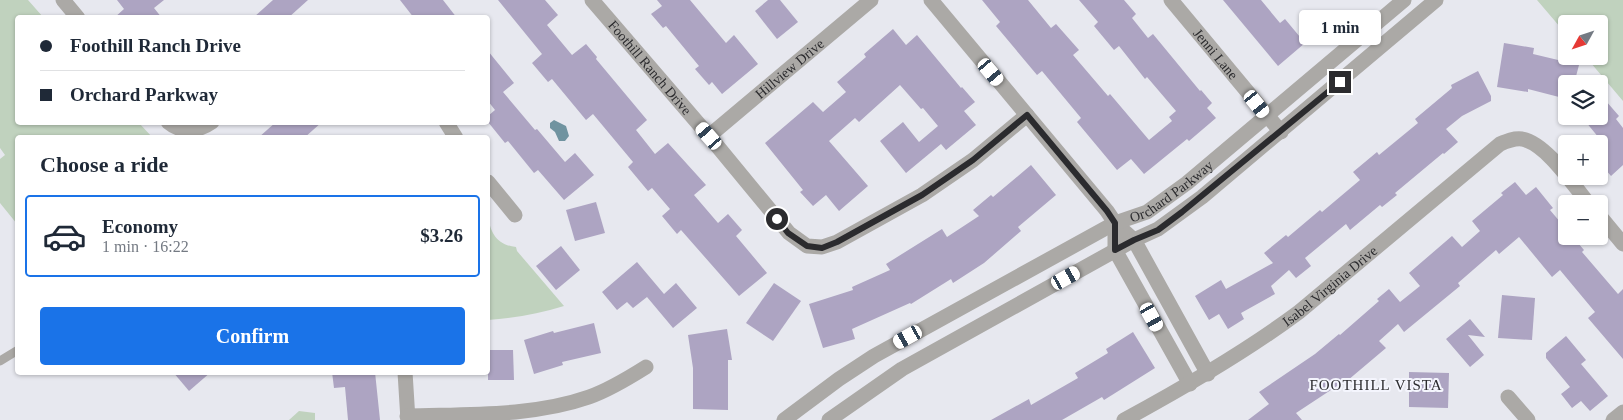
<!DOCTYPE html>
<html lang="en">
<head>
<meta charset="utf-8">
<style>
  body { margin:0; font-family:Georgia,serif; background:#f6f6f7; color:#1f2937; height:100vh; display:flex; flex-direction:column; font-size:19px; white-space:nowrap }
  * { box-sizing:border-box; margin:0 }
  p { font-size:16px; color:#747a83 }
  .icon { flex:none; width:28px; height:28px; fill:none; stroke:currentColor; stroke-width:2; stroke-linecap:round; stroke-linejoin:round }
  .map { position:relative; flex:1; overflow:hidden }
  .sheet { position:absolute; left:15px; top:135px; width:475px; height:240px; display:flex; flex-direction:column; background:#fff; border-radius:5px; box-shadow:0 1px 4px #0004 }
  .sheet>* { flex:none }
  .top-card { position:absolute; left:15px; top:15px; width:475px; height:110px; border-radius:5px; box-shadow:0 1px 4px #0004; display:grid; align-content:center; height:110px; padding:0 25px; background:#fff }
  .needle { width:32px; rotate:230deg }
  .fabs { position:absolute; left:1558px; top:15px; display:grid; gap:10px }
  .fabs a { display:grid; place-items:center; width:50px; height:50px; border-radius:5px; background:#fff; box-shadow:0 1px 4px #0004; font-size:25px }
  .end { position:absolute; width:22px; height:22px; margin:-11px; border:6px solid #2b2b2e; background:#fff; box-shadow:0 0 0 2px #fff }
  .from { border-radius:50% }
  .bubble { position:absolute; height:35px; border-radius:5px; background:#fff; box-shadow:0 1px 4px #0004; font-size:16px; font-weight:800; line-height:35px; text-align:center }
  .car { position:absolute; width:15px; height:30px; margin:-15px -8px; border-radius:6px; box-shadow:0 0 4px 1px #0007; background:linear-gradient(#fff 24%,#345 0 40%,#fff 0 76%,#345 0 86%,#fff 0) }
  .top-card b { display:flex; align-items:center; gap:18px; height:48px; font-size:19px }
  .top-card b+b { border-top:1px solid #e0e1e3 }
  .top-card i { width:12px; height:12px; background:#1f2937 }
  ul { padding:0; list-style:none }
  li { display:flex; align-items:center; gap:15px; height:82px; margin:0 10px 8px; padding:0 15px; border:2px solid transparent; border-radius:5px }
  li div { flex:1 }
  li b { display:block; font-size:19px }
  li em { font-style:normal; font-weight:800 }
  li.selected { border-color:#1a73e8 }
  li>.icon { width:45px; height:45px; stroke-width:1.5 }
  h2 { padding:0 25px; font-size:22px; line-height:60px }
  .button { display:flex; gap:10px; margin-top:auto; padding:10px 25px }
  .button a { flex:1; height:58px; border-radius:5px; background:#1a73e8; color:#fff; font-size:20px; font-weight:800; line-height:58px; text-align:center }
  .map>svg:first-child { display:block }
  .green { fill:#c0d2be }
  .water { fill:#7093a0 }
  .building { fill:#ada4c2 }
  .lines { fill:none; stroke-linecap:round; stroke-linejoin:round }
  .service { stroke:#aba9a6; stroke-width:9 }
  .minor { stroke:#aba9a6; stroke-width:15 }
  .tertiary { stroke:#aba9a6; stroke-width:15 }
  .route { stroke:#2b2b2e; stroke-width:6 }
  .labels { text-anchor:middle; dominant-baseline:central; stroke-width:4; stroke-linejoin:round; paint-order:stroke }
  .street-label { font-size:14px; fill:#2b2b2e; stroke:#f4f5fd }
  .neighbourhood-label { font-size:15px; letter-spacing:1px; fill:#2b2b2e; stroke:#f4f5fd }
</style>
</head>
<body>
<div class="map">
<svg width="1623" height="420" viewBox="0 0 1623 420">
  <rect width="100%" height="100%" fill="#e7e8ef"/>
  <!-- green -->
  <g class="green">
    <path d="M0,0H28L43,17L18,18V122L139,123L152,137L18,138L17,224L0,203V159L5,155L0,148Z"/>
    <path d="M1537,0H1623V101L1585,56H1599V24H1566V34Z"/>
    <path d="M488,215C490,233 497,245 516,247L517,251L564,306C539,314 514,318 488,320Z"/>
    <path d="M299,411L315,413V420H289Z"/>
  </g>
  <!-- water -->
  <path class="water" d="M554,120L566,126L569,136L565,141H559L555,132L550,128V123Z"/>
  <!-- building -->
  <g class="building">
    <path d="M117,0H164L154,8L162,18H114L124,9Z"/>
    <path d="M273,0H308L288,18H253Z"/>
    <path d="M400,0H443L457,18H414Z"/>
    <path d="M498,0H545L558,15L547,25L572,55L586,44L597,57L596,59L647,120L636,130L655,154L668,143L706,185L694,195L718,223L728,214L742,230L736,236L767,273L739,296L681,230L677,234L662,216L670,209L652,188L648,191L628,167L633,162L593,114L586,120L552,79L548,82L532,63L542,54Z"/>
    <path d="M657,0H690L726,43L734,35L758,64L722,94L712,82L709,85L695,69L699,66L666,26L663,28L651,14L662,6Z"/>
    <path d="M768,0H780L798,22L777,39L755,11Z"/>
    <path d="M982,0H1028L1051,28L1056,24L1079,50L1073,55L1108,96L1110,94L1149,140L1172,121L1169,117L1176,111L1147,77L1145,79L1119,46L1114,50L1094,26L1098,22L1079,0H1124L1136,14L1132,18L1148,38L1153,34L1200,91L1201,90L1212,103L1207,108L1216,118L1189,141L1187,139L1144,174L1131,159L1117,170L1077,122L1081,118L1042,71L1037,75L996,26L1000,22Z"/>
    <path d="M1223,0H1261L1280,23L1285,19L1305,43L1278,66Z"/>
    <path d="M893,29L906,45L917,35L961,88L962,87L975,102L964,111L976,125L946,150L941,144L906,173L880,141L903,122L919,142L938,126L923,108L921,109L900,85L859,122L855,118L829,141L868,186L839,211L826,195L813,206L800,192L803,190L765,143L813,102L823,112L846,92L837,82L866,57L864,54Z"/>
    <path d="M1504,43L1534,48L1533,54L1579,65L1574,84H1566V88L1562,87L1559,97L1528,89V92L1497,87Z"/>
    <path d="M488,51L514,83L503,92L535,130L537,129L565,162L575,153L594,175L564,200L538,170L534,173L508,141L505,143L488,122V116L495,110L488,101Z"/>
    <path d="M1478,71L1491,96V101L1462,116L1446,129L1458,142L1444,154L1443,153L1395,193L1397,195L1382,207L1380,205L1350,230L1346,224L1305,258L1311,266L1296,278L1289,270L1271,286L1275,294L1241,313L1244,319L1228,329L1219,314L1209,320L1195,296L1221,280L1226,289L1273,263L1264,253L1286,235L1288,237L1320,210L1322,212L1360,180L1353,172L1377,152L1379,155L1418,123L1415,119L1452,88L1451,85Z"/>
    <path d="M1599,93L1619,116L1616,119L1623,128V165L1611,176L1599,162V138L1581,116H1599Z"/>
    <path d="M276,122H322L304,138H258Z"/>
    <path d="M1031,165L1056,195L1018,227L1021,231L984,263L953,283L951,279L911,304L910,303L852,329L855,339L823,348L809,304L853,290L852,287L890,270L886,264L942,229L947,237L979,216L973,210L991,195L993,197Z"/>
    <path d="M1515,182L1526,195L1536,187L1553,208L1550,210L1566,229V236H1572L1584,250L1582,252L1618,294L1623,289V359L1588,318L1595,312L1560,270L1552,277L1519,237L1499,254L1496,250L1458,283L1460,286L1404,332L1398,324L1379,341L1386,348L1341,386L1340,384L1296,413L1302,420H1248L1269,404L1259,392L1315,354L1339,334L1340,335L1379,301L1377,299L1389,289L1400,302L1420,286L1409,273L1452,236L1462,247L1480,231L1472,221L1503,195L1501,193Z"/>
    <path d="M596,202L605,233L575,241L566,210Z"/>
    <path d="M561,246L580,270L556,290L536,266Z"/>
    <path d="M637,262L664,294L676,283L697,308L673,328L647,297L633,308L627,302L617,310L602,292Z"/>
    <path d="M774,283L801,301L773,341L746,323Z"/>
    <path d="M1502,295L1535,298L1532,340L1498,338Z"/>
    <path d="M1470,319L1485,337L1468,335L1484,355L1470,367L1446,339Z"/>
    <path d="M594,323L601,353L562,362L563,365L534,374L524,340L553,331L554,333Z"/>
    <path d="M727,329L732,360H728V410L693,409V368L688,335Z"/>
    <path d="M1133,332L1155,368L1120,390L1104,400L1102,397L1062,420H991L1029,399L1031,405L1078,378L1075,373L1108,353L1106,349Z"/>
    <path d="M1566,336L1586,360L1581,364L1608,396L1590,411L1581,401L1572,408L1561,394L1570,387L1546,358V353Z"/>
    <path d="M488,350H513L514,380H488Z"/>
    <path d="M173,372H211L189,391Z"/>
    <path d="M332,372H375L380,420H348L345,387L334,388Z"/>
    <path d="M1409,372L1449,373L1448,408L1409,407Z"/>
  </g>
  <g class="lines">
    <!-- service -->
    <path class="service" d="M0,361L18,350"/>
    <!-- minor -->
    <g class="minor">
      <path d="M63,0L78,18"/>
      <path id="s1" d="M592,0L709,136L789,233L807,246L822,247L837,242L922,195L973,160L1027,115"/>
      <path d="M931,0L1107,211L1115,223L1134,240L1208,374"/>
      <path id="s2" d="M1171,0L1281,132"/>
      <path d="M168,122C181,133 198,132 212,122"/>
      <path d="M446,122L456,138"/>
      <path id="s3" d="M709,136L871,0"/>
      <path d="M488,182L515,215"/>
      <path d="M1599,215L1623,244"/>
      <path d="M1115,223V250L1190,384"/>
      <path d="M405,372L408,420"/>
      <path d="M1508,397L1528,420"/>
      <path d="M407,416C466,414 532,417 589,397C609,390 627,379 646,367"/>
      <path id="s4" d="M1124,420C1185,387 1244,353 1299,312L1500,144C1507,141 1514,138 1522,139C1547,144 1573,185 1589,204"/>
      <path d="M1613,420L1623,412"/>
    </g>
    <!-- tertiary -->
    <g class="tertiary">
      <path id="s5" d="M784,420L839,379L874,356L1115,223L1147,212L1187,183L1404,0"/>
      <path d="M829,420L902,369L1134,240L1158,229L1202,197L1436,0"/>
    </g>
  </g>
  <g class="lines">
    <!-- route -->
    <path class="route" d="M777,219L788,233L807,246L822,248L837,242L922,195L973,160L1027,115L1107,211L1115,223V250L1134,240L1158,230L1182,212L1340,82"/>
  </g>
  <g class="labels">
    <!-- street labels -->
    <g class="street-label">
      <text stroke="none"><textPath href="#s2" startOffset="70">Jenni Lane</textPath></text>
      <text stroke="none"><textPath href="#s1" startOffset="89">Foothill Ranch Drive</textPath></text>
      <text stroke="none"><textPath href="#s3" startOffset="105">Hillview Drive</textPath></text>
      <text stroke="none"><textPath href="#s5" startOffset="451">Orchard Parkway</textPath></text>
      <text stroke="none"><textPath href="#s4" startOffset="246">Isabel Virginia Drive</textPath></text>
    </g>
    <!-- neighbourhood labels -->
    <g class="neighbourhood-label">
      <text x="1376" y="385">FOOTHILL VISTA</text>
    </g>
  </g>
</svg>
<div class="fabs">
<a><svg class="needle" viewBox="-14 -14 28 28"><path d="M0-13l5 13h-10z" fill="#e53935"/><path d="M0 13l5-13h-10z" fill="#747a83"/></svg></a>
<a><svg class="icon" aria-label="layers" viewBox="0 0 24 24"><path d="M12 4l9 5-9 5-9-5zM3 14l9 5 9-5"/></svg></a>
<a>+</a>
<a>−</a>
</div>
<i class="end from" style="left:777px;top:219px"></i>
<i class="end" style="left:1340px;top:82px"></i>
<div class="bubble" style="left:1299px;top:10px;width:82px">1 min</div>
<i class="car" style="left:991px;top:72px;rotate:140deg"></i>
<i class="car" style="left:1257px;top:104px;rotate:141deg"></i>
<i class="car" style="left:709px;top:136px;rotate:319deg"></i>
<i class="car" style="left:1066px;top:278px;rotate:61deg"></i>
<i class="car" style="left:1152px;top:317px;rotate:151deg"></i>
<i class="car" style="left:908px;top:337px;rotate:241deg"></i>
<div class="top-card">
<b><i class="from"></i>Foothill Ranch Drive</b>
<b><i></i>Orchard Parkway</b>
</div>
<section class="sheet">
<h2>Choose a ride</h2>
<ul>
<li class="selected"><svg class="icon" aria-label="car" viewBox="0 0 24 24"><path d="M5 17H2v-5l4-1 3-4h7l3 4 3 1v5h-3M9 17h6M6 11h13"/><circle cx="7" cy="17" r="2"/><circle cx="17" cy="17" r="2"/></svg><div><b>Economy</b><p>1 min · 16:22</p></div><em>$3.26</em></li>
</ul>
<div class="button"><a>Confirm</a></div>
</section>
</div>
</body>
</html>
